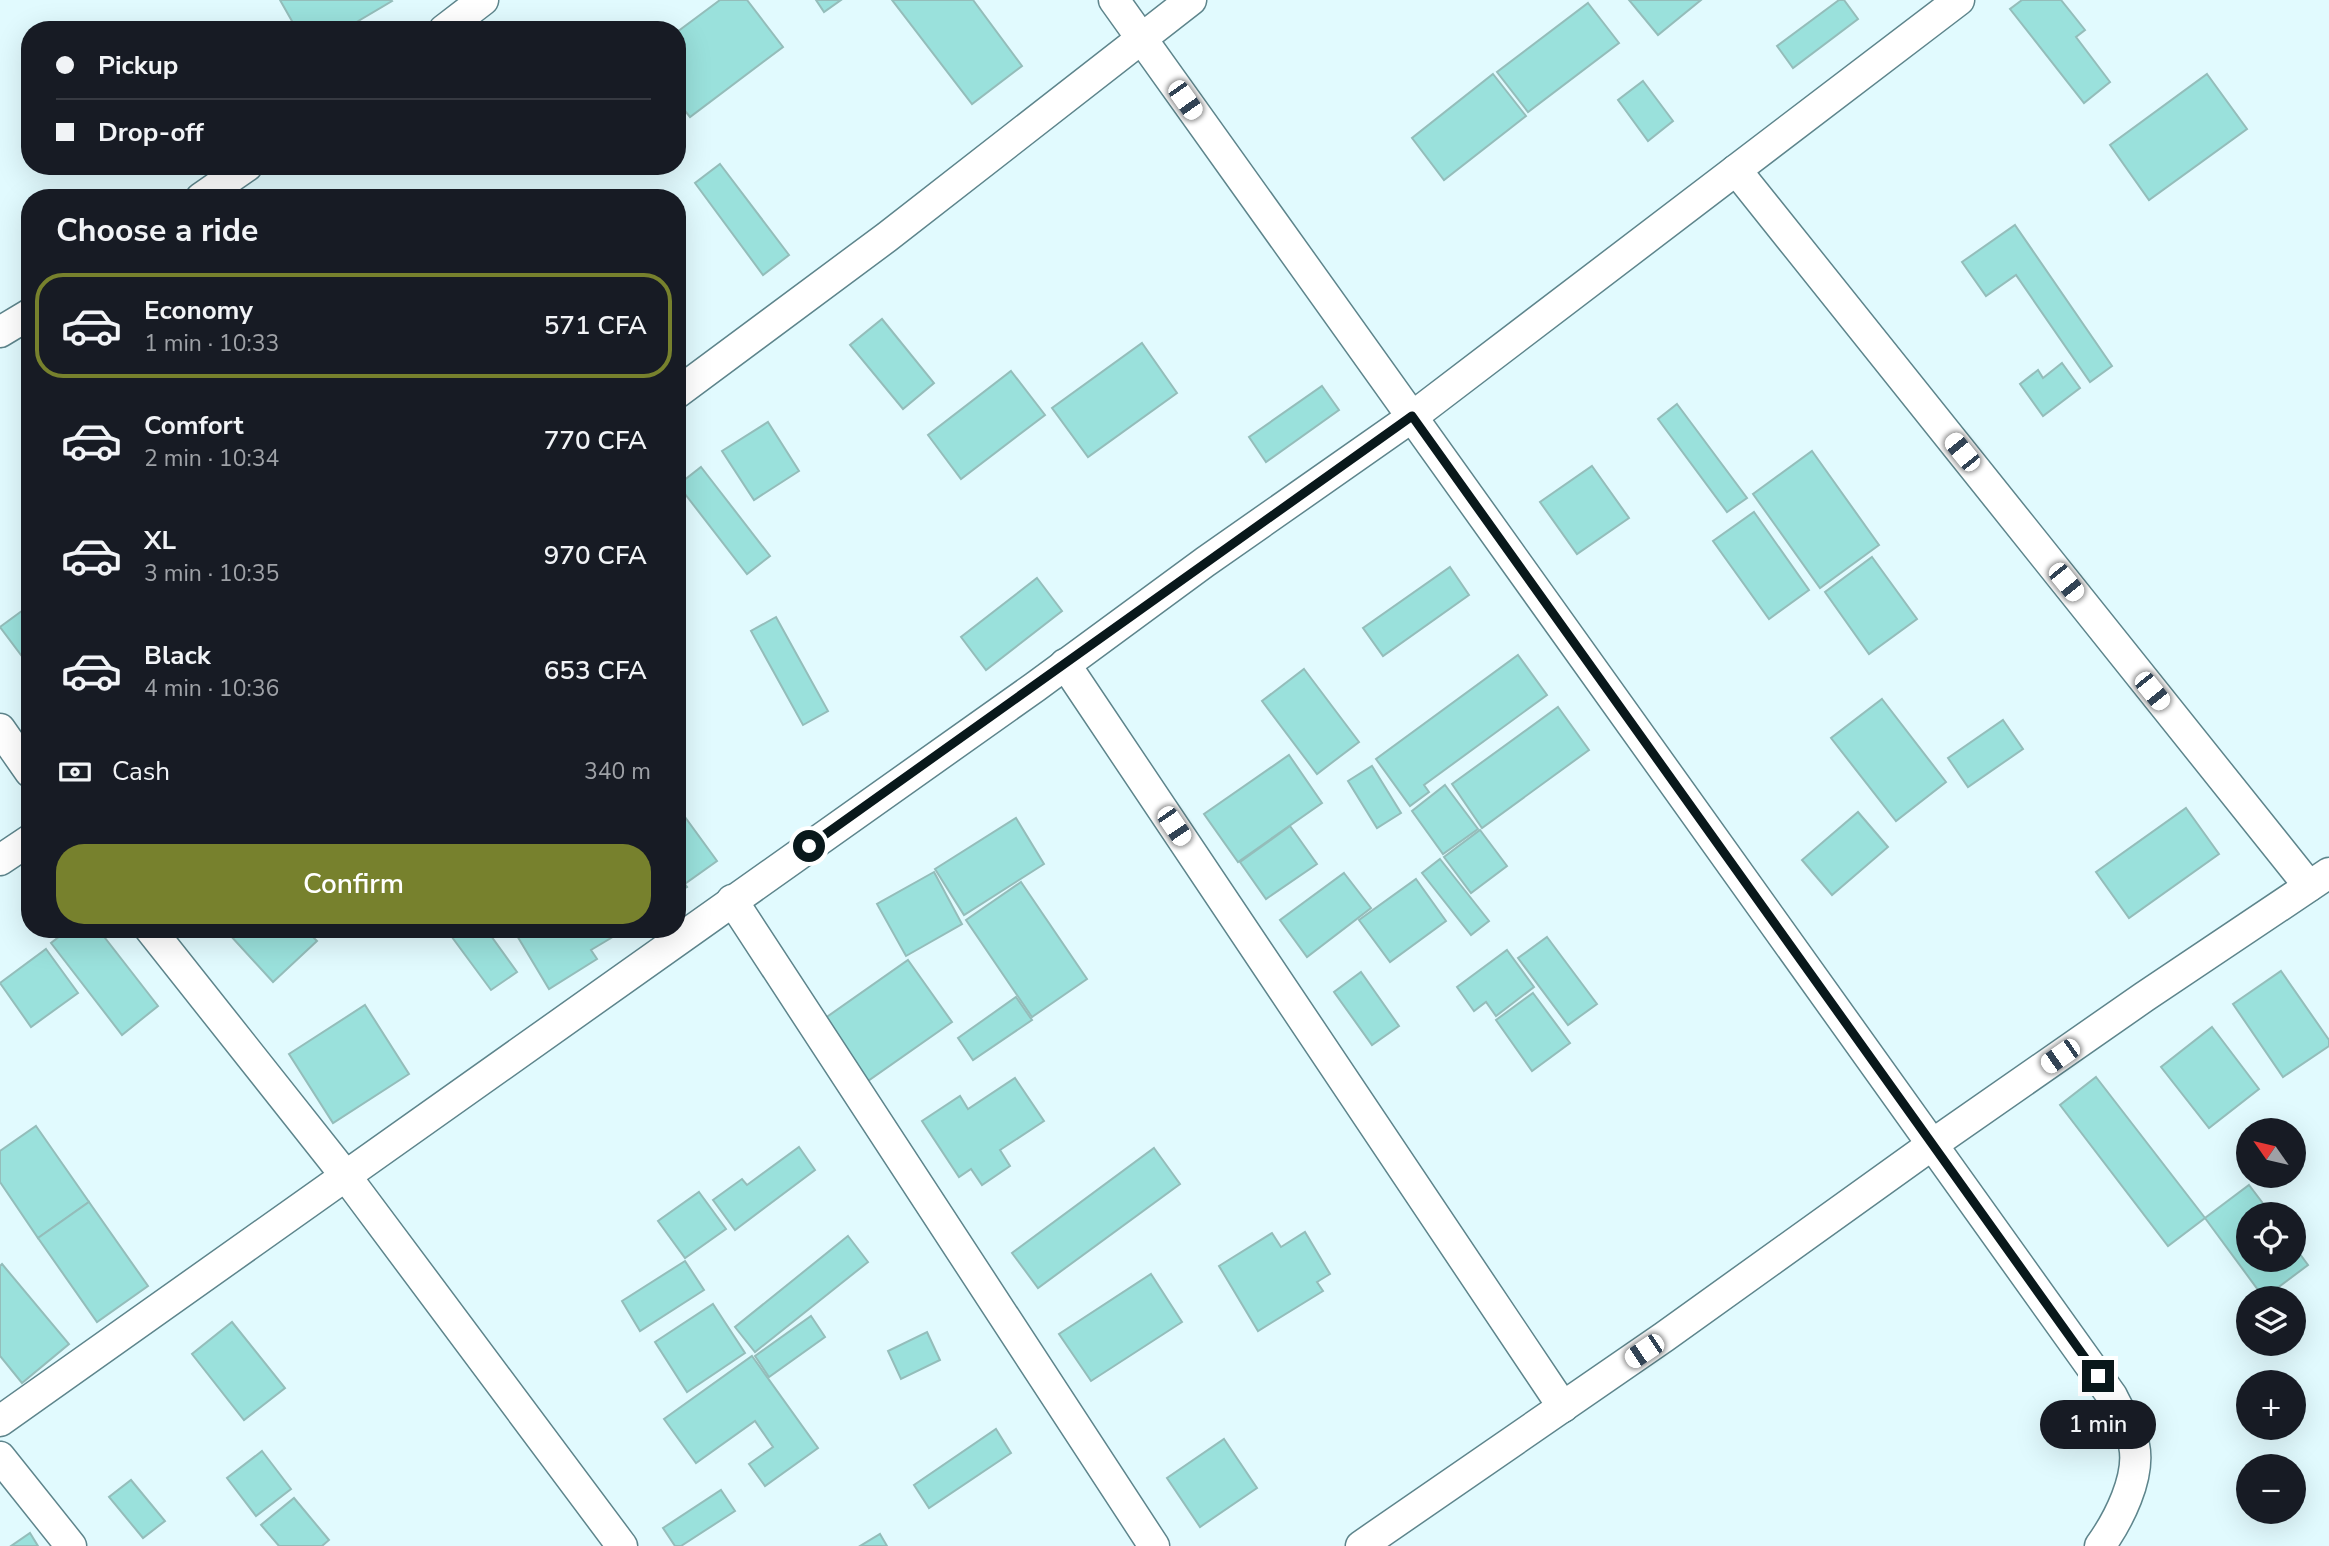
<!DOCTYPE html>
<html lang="en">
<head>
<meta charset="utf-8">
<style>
  body { margin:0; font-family:"Nunito Sans",sans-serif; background:#20242c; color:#f1f3f6; height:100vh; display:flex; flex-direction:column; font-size:26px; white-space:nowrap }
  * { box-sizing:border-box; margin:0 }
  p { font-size:23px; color:#9ea1a6 }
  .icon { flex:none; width:38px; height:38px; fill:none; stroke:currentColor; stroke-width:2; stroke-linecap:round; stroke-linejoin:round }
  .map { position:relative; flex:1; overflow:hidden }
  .side { position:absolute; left:21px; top:189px; width:665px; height:749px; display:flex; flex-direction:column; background:#171b24; border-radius:28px; box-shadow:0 7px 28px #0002 }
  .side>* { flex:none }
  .banner { position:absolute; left:21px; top:21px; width:665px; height:154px; border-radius:28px; box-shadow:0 7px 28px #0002; display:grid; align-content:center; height:154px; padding:0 35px; background:#171b24 }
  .needle { width:46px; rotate:304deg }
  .fabs { position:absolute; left:2236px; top:1118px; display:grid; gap:14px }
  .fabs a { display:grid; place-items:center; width:70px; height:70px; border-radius:50%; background:#171b24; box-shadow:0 7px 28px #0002; font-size:35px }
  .end { position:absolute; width:32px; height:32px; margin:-16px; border:9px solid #09181b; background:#fff; box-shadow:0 0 0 4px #fff }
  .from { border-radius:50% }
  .bubble { position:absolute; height:49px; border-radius:24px; background:#171b24; box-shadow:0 7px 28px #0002; font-size:23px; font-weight:600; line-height:49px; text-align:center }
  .car { position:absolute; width:21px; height:42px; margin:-21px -10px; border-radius:9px; box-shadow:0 0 5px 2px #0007; background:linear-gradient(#fff 24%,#345 0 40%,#fff 0 76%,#345 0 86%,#fff 0) }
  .banner b { display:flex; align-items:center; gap:24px; height:66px; font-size:26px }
  .banner b+b { border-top:2px solid #363941 }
  .banner i { width:18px; height:18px; background:#f1f3f6 }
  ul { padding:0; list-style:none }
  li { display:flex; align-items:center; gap:21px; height:105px; margin:0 14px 10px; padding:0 21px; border:4px solid transparent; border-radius:28px }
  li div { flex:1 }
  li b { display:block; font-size:26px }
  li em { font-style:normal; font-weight:600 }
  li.on { border-color:#77812d }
  li>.icon { width:63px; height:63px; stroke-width:1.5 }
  h2 { padding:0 35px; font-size:32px; line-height:84px }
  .pay { display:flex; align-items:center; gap:18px; height:77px; padding:0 35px; font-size:26px }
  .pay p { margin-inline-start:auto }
  .primary-button { display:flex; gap:14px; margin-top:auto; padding:14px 35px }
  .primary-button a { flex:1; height:80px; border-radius:28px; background:#77812d; color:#fff; font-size:28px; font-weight:600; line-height:80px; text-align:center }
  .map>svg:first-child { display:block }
  .building { fill:#9ae1dc; stroke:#94bdba; stroke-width:2 }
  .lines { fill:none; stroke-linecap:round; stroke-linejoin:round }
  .minor-casing { stroke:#5e858c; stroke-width:33 }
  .minor { stroke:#fff; stroke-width:30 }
  .route { stroke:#09181b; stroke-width:9 }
</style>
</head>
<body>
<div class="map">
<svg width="2329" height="1546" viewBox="0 0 2329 1546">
  <rect width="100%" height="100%" fill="#e1fafe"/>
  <!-- building -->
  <g class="building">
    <path d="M280,0H391L392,1L343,30H323L321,26L316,30H297Z"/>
    <path d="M720,0H747L783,47L690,117L677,101V32Z"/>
    <path d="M816,0H841L824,12Z"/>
    <path d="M892,0H973L1022,66L972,104Z"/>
    <path d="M1629,0H1701L1658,35Z"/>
    <path d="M1839,0H1844L1858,19L1793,68L1777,46Z"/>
    <path d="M2022,0H2061L2085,30L2076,37L2110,82L2084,103L2010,9Z"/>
    <path d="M1588,3L1619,43L1528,112L1497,72Z"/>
    <path d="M1493,74L1526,116L1444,180L1412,138Z"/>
    <path d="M2207,74L2247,129L2149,200L2110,145Z"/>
    <path d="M1643,81L1673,121L1648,141L1618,100Z"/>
    <path d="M720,164L789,255L763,275L695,183Z"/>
    <path d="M2015,225L2112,366L2090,382L2016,275L1986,296L1962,262Z"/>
    <path d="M882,319L934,383L903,409L850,345Z"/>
    <path d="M1142,343L1177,393L1088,457L1052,408Z"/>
    <path d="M2062,363L2080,388L2043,416L2020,384L2038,370L2043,378Z"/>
    <path d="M1011,371L1045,415L961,479L928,435Z"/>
    <path d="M1322,386L1339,410L1266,462L1249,437Z"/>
    <path d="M1677,404L1747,498L1727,512L1658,419Z"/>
    <path d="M768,422L799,471L754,500L722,451Z"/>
    <path d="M1812,451L1879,545L1820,588L1753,494Z"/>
    <path d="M1592,466L1629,518L1577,554L1540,502Z"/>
    <path d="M701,467L770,556L747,574L678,485Z"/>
    <path d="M1754,512L1809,590L1769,619L1713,541Z"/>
    <path d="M1872,557L1917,619L1869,654L1825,592Z"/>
    <path d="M1450,567L1469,595L1383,656L1363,628Z"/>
    <path d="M1037,578L1062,611L986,670L961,637Z"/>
    <path d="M30,605V667L0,627Z"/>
    <path d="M776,617L828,711L803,725L751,631Z"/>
    <path d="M1518,655L1547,695L1424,785L1429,792L1410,806L1376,759Z"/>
    <path d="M1304,669L1359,742L1317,774L1262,701Z"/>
    <path d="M1882,699L1946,782L1896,821L1831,738Z"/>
    <path d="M1558,707L1589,750L1482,828L1452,784Z"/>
    <path d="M2003,720L2023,749L1968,787L1948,758Z"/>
    <path d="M1289,755L1322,803L1238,862L1204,814Z"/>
    <path d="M1372,766L1401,813L1377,828L1348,781Z"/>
    <path d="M1445,785L1478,829L1443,854L1412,811Z"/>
    <path d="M677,806L717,861L686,883L677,870Z"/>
    <path d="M2186,808L2219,854L2129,918L2096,872Z"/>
    <path d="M1858,812L1888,847L1832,895L1802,860Z"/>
    <path d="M1016,818L1044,864L964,915L935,869Z"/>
    <path d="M1290,826L1317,864L1266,899L1240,862Z"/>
    <path d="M1480,830L1507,866L1471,893L1444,857Z"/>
    <path d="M1440,859L1489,921L1471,935L1422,873Z"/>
    <path d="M934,872L962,924L906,956L877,904Z"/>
    <path d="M677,873L687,887L677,893Z"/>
    <path d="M1344,873L1371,908L1307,957L1280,920Z"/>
    <path d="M1416,879L1446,921L1390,962L1359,920Z"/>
    <path d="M1021,882L1087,979L1032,1017L966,920Z"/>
    <path d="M69,929H98L158,1006L122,1035L51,943Z"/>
    <path d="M234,929H305L317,941L273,982L229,934Z"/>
    <path d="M446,929H486L517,972L491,990Z"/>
    <path d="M513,929H626L591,950L597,959L549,989Z"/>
    <path d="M1547,937L1597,1004L1568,1025L1518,958Z"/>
    <path d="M46,949L78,993L31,1027L0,983Z"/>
    <path d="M1507,950L1534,987L1496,1016L1486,1002L1474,1011L1457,987Z"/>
    <path d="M908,960L952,1022L865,1083L821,1021Z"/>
    <path d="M2281,971L2329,1040V1046L2283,1077L2233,1004Z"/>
    <path d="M1361,972L1399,1026L1372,1045L1334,992Z"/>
    <path d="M1533,993L1570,1043L1532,1071L1496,1020Z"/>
    <path d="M1016,997L1032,1020L973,1060L958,1038Z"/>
    <path d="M365,1005L409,1074L333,1123L289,1054Z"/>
    <path d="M2212,1027L2259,1089L2209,1128L2161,1067Z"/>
    <path d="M2096,1077L2205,1218L2168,1246L2060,1105Z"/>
    <path d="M1015,1078L1044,1121L1000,1150L1010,1166L982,1185L971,1169L959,1177L922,1121L960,1096L968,1109Z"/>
    <path d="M36,1126L89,1202L38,1238L0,1182V1151Z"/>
    <path d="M799,1147L815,1170L735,1230L713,1200L742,1179L747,1185Z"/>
    <path d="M1154,1148L1180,1184L1038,1288L1012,1253Z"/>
    <path d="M2249,1185L2271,1214H2249V1260H2294V1246L2308,1265L2264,1298L2205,1218Z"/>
    <path d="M699,1192L726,1229L685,1258L658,1221Z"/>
    <path d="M89,1202L148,1286L97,1322L38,1238Z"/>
    <path d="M1305,1232L1330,1274L1317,1282L1323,1291L1258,1331L1219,1266L1272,1233L1281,1247Z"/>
    <path d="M848,1236L868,1262L755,1352L735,1327Z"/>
    <path d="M685,1261L704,1290L640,1331L622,1301Z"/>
    <path d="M2,1264L69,1344L22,1383L0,1356V1266Z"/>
    <path d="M1151,1274L1182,1322L1091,1381L1059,1334Z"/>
    <path d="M713,1304L745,1353L687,1392L655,1342Z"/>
    <path d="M811,1316L825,1337L769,1377L755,1356Z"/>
    <path d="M232,1322L285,1388L244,1420L192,1354Z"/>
    <path d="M927,1332L940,1360L901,1379L888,1351Z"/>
    <path d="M752,1356L818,1448L765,1486L749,1464L773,1447L755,1421L696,1463L664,1419Z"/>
    <path d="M996,1429L1011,1453L929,1508L914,1485Z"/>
    <path d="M1224,1439L1257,1488L1200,1527L1167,1478Z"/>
    <path d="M262,1451L291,1489L256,1516L227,1478Z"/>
    <path d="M131,1480L165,1521L143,1538L109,1497Z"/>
    <path d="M721,1490L735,1511L681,1546H675L663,1528Z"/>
    <path d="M294,1498L329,1540L322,1546H279L261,1525Z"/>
    <path d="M30,1533L38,1546H11Z"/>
    <path d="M880,1534L887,1546H860Z"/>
  </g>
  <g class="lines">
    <defs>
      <g id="minor">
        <path d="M1114,0L2112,1396C2119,1411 2131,1429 2134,1445C2141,1477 2118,1521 2100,1546"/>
        <path d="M444,30L483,0"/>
        <path d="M1736,170L2309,886"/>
        <path d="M201,198L247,166"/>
        <path d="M0,332L30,314"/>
        <path d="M677,393L887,237L1191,0"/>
        <path d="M1065,664L1563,1407"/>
        <path d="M0,729L30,772"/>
        <path d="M0,860L30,840"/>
        <path d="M732,900L1154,1546"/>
        <path d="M150,929L345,1175L622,1546"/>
        <path d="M0,1421L1035,687L1205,562L1412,417L1959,0"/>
        <path d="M0,1457L71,1546"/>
        <path d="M1361,1546L1664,1337L1933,1144L2144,997L2329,873"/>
      </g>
    </defs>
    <!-- minor casing -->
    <use href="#minor" class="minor-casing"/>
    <!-- minor -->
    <use href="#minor" class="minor"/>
  </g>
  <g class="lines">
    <!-- route -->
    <path class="route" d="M809,846L1412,416L2098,1376"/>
  </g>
</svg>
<div class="fabs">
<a><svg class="needle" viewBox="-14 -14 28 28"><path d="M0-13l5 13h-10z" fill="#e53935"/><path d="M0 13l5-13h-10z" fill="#9ea1a6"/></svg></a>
<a><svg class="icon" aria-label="locate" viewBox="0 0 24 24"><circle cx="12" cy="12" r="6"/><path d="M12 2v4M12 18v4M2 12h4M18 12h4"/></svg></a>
<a><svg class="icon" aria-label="layers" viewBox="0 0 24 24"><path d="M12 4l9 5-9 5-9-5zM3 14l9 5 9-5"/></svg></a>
<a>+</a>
<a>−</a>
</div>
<i class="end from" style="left:809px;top:846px"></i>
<i class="end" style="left:2098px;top:1376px"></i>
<div class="bubble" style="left:2040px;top:1400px;width:116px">1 min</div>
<i class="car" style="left:1185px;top:100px;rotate:145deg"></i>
<i class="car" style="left:1962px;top:452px;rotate:321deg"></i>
<i class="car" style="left:2066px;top:582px;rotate:141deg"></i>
<i class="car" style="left:2152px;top:691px;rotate:141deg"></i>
<i class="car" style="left:1174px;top:826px;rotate:146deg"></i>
<i class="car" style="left:2060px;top:1056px;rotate:235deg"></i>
<i class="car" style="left:1644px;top:1351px;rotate:236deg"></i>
<div class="banner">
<b><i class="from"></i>Pickup</b>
<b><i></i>Drop-off</b>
</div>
<section class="side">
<h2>Choose a ride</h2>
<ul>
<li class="on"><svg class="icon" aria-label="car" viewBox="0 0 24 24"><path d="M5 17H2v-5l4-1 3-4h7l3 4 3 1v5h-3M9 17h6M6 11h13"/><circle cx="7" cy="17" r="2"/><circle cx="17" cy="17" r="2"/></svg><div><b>Economy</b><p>1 min · 10:33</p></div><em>571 CFA</em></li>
<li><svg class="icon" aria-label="car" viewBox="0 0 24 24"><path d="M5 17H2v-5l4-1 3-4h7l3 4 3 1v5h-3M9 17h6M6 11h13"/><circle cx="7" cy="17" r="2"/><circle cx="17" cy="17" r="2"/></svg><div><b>Comfort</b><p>2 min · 10:34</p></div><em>770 CFA</em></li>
<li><svg class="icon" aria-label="car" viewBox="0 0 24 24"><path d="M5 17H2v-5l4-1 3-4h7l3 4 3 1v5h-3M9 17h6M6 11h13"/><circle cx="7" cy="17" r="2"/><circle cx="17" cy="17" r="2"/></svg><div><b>XL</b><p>3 min · 10:35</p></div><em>970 CFA</em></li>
<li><svg class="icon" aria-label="car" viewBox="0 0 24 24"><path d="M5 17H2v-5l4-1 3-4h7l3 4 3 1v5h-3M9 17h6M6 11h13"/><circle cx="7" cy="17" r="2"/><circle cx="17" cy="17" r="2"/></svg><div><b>Black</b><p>4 min · 10:36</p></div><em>653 CFA</em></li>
</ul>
<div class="pay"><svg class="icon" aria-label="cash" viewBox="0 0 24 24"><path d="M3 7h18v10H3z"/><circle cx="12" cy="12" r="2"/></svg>Cash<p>340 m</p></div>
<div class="primary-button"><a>Confirm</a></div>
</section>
</div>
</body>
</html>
